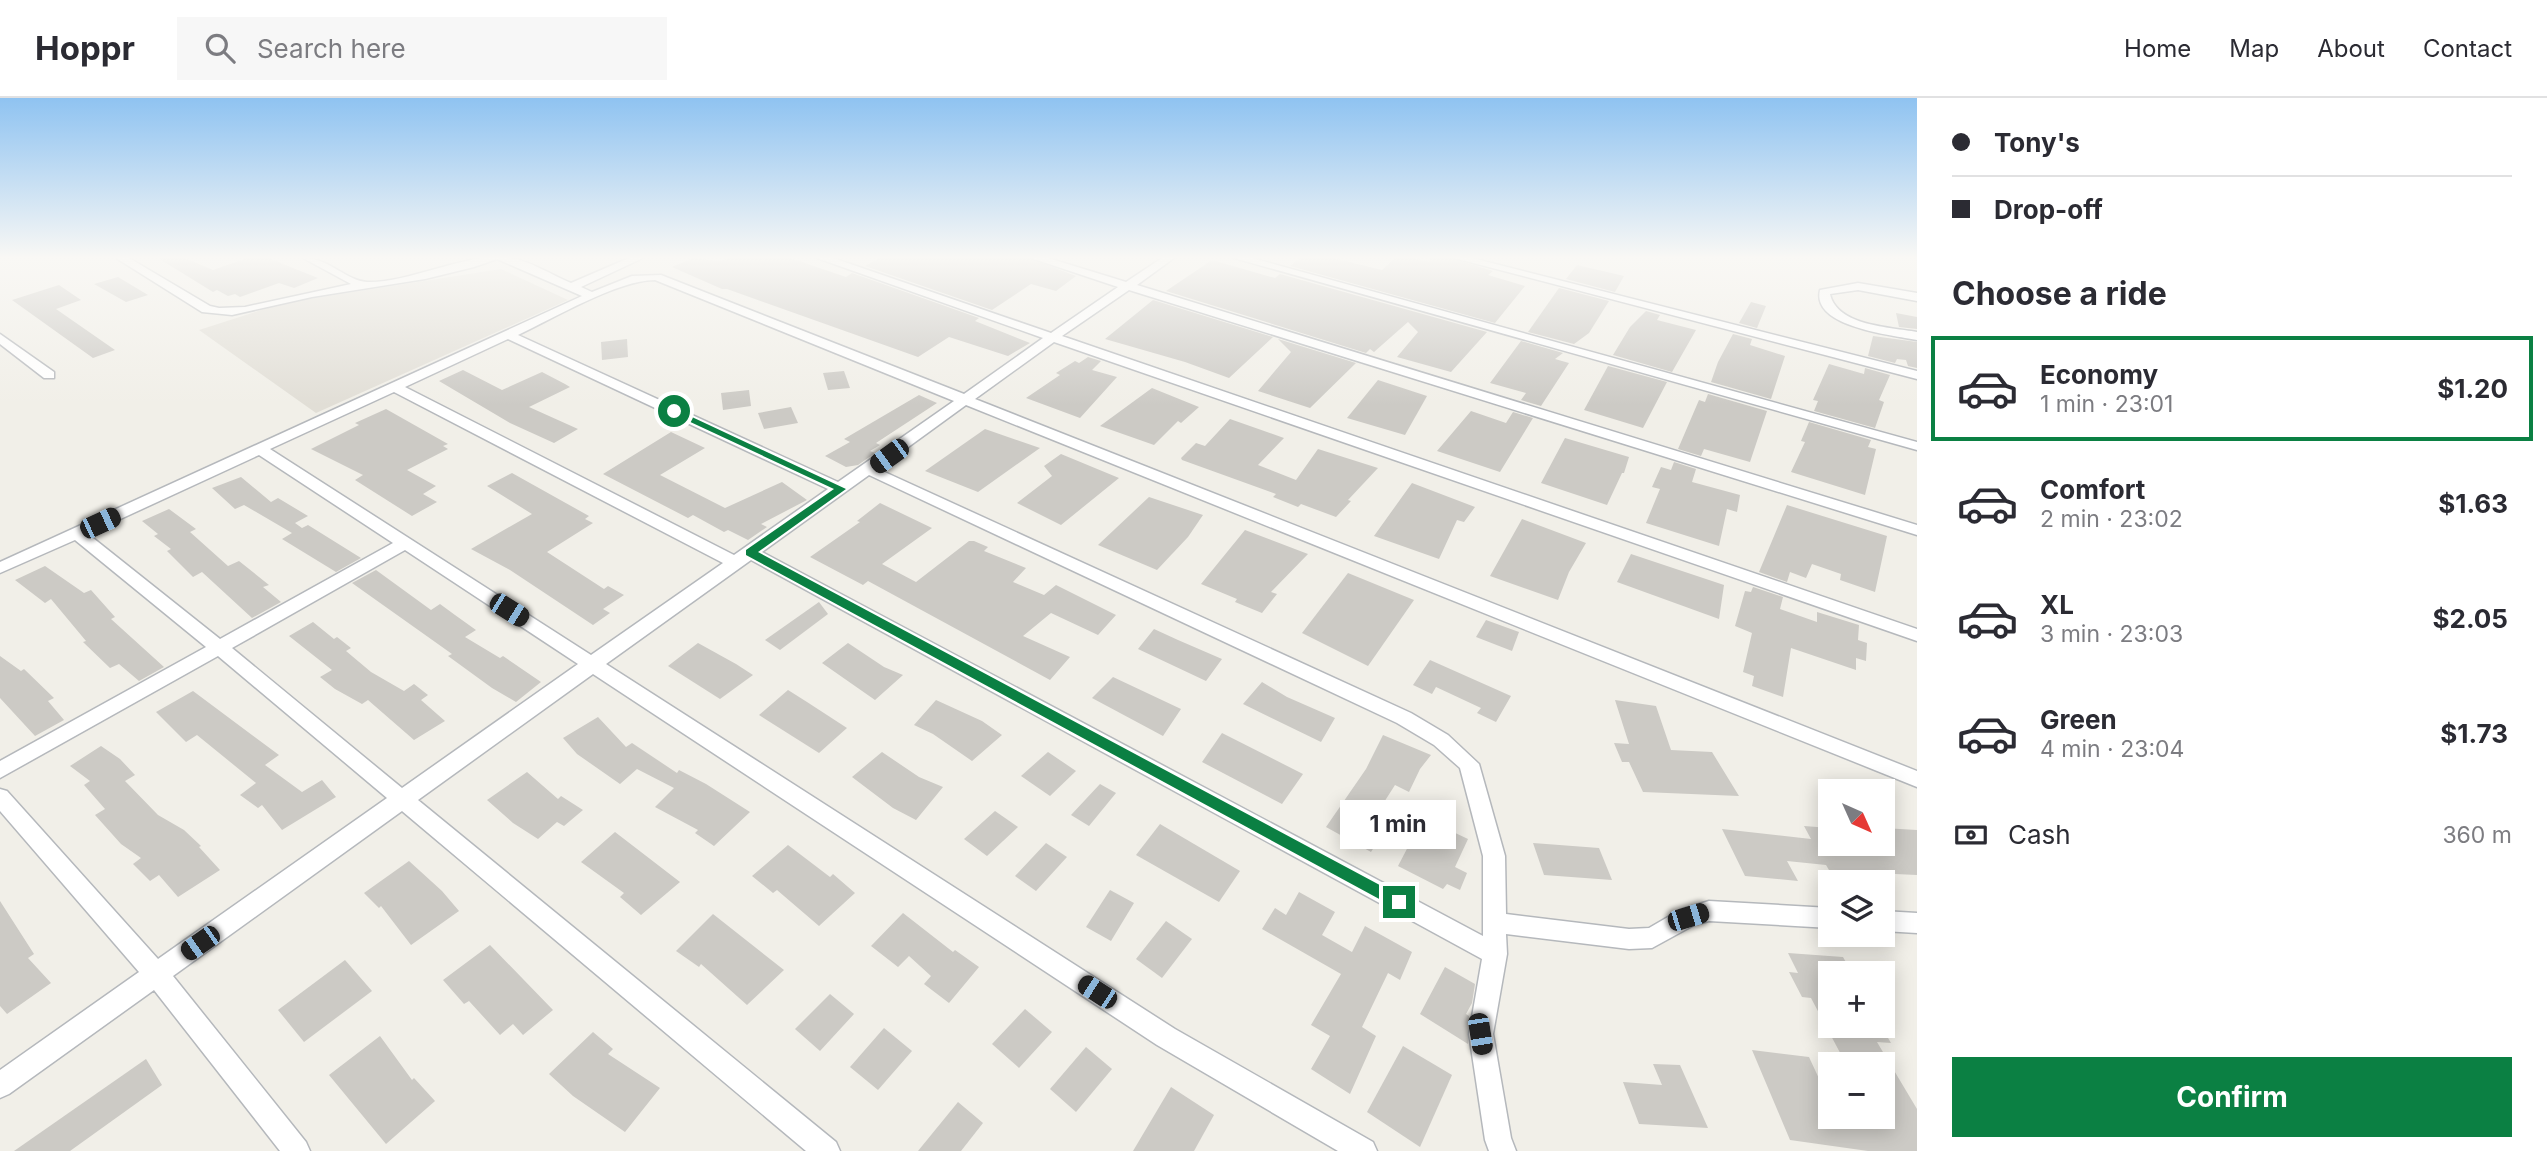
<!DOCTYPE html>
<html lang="en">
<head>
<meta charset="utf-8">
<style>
  body { margin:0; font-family:Inter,sans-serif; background:#f7f7f7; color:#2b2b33; height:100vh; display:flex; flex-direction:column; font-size:26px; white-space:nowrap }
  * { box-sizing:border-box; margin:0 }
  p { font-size:23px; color:#7c7c81 }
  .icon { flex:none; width:38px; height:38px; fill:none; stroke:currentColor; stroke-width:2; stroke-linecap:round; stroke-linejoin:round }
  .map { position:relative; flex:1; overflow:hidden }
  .sheet { display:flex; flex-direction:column; background:#fff; width:630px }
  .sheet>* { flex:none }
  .banner { display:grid; align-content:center; height:154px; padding:0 35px; background:#fff }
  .needle { width:46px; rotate:135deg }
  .buttons { position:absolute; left:1818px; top:681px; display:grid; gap:14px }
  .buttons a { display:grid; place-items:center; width:77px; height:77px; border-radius:0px; background:#fff; box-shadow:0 4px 18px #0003; font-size:35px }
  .end { position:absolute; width:32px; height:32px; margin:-16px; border:9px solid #0b8043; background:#fff; box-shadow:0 0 0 4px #fff }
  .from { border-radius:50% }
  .bubble { position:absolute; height:49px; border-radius:0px; background:#fff; box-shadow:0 4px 18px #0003; font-size:23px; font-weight:700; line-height:49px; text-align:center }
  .car { position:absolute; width:21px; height:42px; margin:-21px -10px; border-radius:9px; box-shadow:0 0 5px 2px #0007; background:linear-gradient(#222 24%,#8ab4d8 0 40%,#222 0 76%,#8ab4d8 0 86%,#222 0) }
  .banner b { display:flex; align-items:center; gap:24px; height:66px; font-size:26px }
  .banner b+b { border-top:2px solid #e1e1e2 }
  .banner i { width:18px; height:18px; background:#2b2b33 }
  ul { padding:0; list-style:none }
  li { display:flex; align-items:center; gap:21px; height:105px; margin:0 14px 10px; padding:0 21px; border:4px solid transparent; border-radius:0px }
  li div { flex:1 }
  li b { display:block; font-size:26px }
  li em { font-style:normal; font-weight:700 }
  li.on { border-color:#0b8043 }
  li>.icon { width:63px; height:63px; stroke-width:1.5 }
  h2 { padding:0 35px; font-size:32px; line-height:84px }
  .pay { display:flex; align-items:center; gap:18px; height:77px; padding:0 35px; font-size:26px }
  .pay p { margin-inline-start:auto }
  .primary-button { display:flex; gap:14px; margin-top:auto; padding:14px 35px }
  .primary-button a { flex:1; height:80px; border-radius:0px; background:#0b8043; color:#fff; font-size:28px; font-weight:700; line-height:80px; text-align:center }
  header { display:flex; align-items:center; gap:42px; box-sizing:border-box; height:98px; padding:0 35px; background:#fff; border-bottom:2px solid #e1e1e2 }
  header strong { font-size:33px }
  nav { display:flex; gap:38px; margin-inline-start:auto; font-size:24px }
  .search { width:490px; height:63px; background:#f7f7f7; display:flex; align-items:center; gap:18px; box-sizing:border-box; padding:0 24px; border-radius:0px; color:#7c7c81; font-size:26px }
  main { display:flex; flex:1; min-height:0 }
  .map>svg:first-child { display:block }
  .education { fill:#e1ded6 }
  .building { fill:#cccac5 }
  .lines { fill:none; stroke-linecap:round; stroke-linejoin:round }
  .street-casing { stroke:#b5b8bc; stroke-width:3 }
  .street { fill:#fff; fill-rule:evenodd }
  .route { fill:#0b8043 }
</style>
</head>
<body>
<header>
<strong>Hoppr</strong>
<div class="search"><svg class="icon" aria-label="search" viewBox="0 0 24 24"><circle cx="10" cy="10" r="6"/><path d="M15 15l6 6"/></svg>Search here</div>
<nav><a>Home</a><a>Map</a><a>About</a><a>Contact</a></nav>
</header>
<main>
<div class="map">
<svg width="1917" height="1053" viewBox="0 0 1917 1053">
  <rect width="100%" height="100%" fill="#f1efe8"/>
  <!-- education -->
  <path class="education" d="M501,171L568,202L316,315L199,232L283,205Z"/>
  <!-- building -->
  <g class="building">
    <path d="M158,160H185L213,172L247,160H268L318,180L294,190L279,185L240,199L235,196L228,198L217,192L213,194Z"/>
    <path d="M693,160L721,163L727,160H790L846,179L852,175L979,220L975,223L1030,245L1008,258L949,239L918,259L727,191H722L672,169Z"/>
    <path d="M879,160H1029L1076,178L1056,193L1031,186L992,212L865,168Z"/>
    <path d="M1300,160H1333L1382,172L1395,160H1413L1429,164L1430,160H1451L1493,173L1488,177L1525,188L1495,225L1290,168Z"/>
    <path d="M1212,162L1275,180L1280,176L1487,234L1451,274L1397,259L1418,234L1408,224L1374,254L1370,251L1366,255L1166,193Z"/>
    <path d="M1577,167L1624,178L1615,194L1566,181Z"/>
    <path d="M118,179L148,197L126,204L94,186Z"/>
    <path d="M59,187L81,202L56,211L115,252L93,260L12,202Z"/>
    <path d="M1559,190L1609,203L1589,235L1574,246L1528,234Z"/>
    <path d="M1153,202L1273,239L1229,280L1185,264L1105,241Z"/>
    <path d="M1751,204L1766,208L1757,230L1739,225Z"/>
    <path d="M1646,213L1660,217L1657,222L1696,232L1672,274L1613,257L1630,229Z"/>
    <path d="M1896,215L1917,219V231L1899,229Z"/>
    <path d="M1733,236L1752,241L1750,247L1785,258L1771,301L1711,284L1718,264Z"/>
    <path d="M1873,238L1917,244V270L1908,268L1906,262L1897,261L1895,265L1868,258Z"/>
    <path d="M627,241L628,259L602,262L601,244Z"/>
    <path d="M1278,241L1356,265L1310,310L1258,293L1291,254Z"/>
    <path d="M1521,243L1563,255L1555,261L1569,265L1541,308L1521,302L1526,295L1490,285Z"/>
    <path d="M1088,259L1101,263L1092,272L1117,279L1080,320L1026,300L1060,277L1056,275L1075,263L1079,265Z"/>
    <path d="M1829,266L1864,276L1865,270L1890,277L1879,302L1884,304L1875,330L1814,313L1818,303L1813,302Z"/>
    <path d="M1608,268L1667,284L1643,330L1584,312Z"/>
    <path d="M463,272L502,292L542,274L565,286L570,289L529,309L578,331L554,345L510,325L439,283Z"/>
    <path d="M844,273L850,290L828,292L823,275Z"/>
    <path d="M1378,282L1427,298L1405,337L1347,320Z"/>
    <path d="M1152,290L1199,309L1181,325L1178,323L1154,347L1100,328Z"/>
    <path d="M749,292L751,308L723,312L721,295Z"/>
    <path d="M1708,296L1767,313L1750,364L1704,351L1701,358L1678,351L1699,302L1705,304Z"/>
    <path d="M919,297L937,305L876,345L880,347L870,353L875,355L858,367L846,369L825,358L850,344L844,341Z"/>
    <path d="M791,309L798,325L764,331L758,315Z"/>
    <path d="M386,311L448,346L443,348L448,351L407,372L436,388L423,396L437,404L412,418L355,382L363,377L311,351L359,327L355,325Z"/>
    <path d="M1471,313L1506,325L1513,314L1533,320L1500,374L1437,353Z"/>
    <path d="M1230,321L1284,340L1258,367L1296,382L1318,351L1378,370L1348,402L1351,403L1336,419L1301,406L1298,409L1273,399L1276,396L1182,362L1181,360L1196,345L1205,348Z"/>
    <path d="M1809,324L1871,342L1868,349L1876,351L1865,397L1791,374L1805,344L1801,343Z"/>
    <path d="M985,331L1040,350L978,394L925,373Z"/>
    <path d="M671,334L705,350L660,377L725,410L782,384L807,402L761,426L767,429L748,442L728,432L724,434L693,417L688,420L603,376Z"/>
    <path d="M1565,340L1629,359L1624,375H1622L1607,407L1541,385Z"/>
    <path d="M1061,356L1119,380L1061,427L1017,405L1052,378L1044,368Z"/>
    <path d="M1674,364L1696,371L1692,384L1740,397L1737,414L1727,411L1719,448L1646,425L1660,391L1652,389L1661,369L1671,372Z"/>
    <path d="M512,375L589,418L585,421L593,425L547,454L604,491L608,488L624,497L603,511L610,515L593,527L510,472L471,451L532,416L487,388Z"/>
    <path d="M241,379L271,404L278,400L308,418L295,425L302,430L308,427L361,460L336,474L282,441L292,435L244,407L235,411L212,390Z"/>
    <path d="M1412,385L1475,409L1464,424L1457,422L1439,461L1374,438Z"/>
    <path d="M1149,399L1203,417L1188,439L1157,472L1098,447Z"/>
    <path d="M880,405L932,430L882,466L916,484L969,443H974L988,449L984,453L1026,470L1013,484L1044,497L1056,487L1116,517L1098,537L1051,515L1023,538L1070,559L1050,582L868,483L863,487L810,459L860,424L857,423Z"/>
    <path d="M1787,407L1887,438L1875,494L1840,482L1841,476L1812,466L1806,480L1790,474L1787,484L1759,474Z"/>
    <path d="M169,411L196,431L190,434L228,468L239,463L269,487L263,489L281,504L252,520L202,474L193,479L167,453L171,451L154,438L158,436L142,423Z"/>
    <path d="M1522,421L1586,445L1569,474L1558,502L1490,478Z"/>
    <path d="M1245,432L1308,456L1271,494L1277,496L1262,515L1235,504L1237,501L1201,486Z"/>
    <path d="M1631,456L1724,487L1719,521L1617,484Z"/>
    <path d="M45,468L84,495L91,492L115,519L111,521L164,569L139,583L119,566L110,570L83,544L86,543L51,501L45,505L15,482Z"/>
    <path d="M376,472L431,512L440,506L455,517L476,532L465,539L500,560L503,558L541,584L516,604L492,590L448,558L452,556L352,485Z"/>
    <path d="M1348,475L1414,502L1368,568L1302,535Z"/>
    <path d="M1753,489L1783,499L1780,511L1817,524V514L1859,527L1858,542L1867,545L1866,563L1856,560V572L1791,550L1783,599L1752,588L1754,578L1743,574L1752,535L1735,528L1745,493L1751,494Z"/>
    <path d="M819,504L828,516L780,552L765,542Z"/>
    <path d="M1486,522L1519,534L1512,553L1476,539Z"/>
    <path d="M313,524L334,541L337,539L351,550L346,553L371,574L404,593L414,586L428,597L421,602L445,623L414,642L368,602L362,606L335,591L320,579L332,572L289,538Z"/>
    <path d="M1154,531L1178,542L1222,561L1206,583L1138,551Z"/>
    <path d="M698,545L736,566L753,577L720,601L668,568Z"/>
    <path d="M848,545L884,569L903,577L875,602L822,565Z"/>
    <path d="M0,558L21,573L24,571L54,600L48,603L64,622L35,638L0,600Z"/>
    <path d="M1430,562L1511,598L1496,624L1477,615L1481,610L1436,589L1432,596L1413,587Z"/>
    <path d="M1113,579L1181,611L1163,638L1092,600Z"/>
    <path d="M1262,584L1287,599L1335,620L1321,644L1243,606Z"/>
    <path d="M788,592L807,604L847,630L819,655L759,617Z"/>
    <path d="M193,593L279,657L265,667L302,694L322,682L336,699L282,732L262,707L258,710L240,697L256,685L197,637L186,644L156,614Z"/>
    <path d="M936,602L982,623L1002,637L972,663L933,636L914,627Z"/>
    <path d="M1615,602L1656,608L1671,652L1712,654L1739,698L1643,694L1629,664H1622L1614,645L1629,646Z"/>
    <path d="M598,619L626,649L632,645L677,675L679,672L706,686L750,714L714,748L695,735L698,732L655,709L674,690L637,671L620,686L577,656L563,640Z"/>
    <path d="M1222,635L1303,676L1282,706L1202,664Z"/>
    <path d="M1383,637L1431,657L1420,671L1409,694L1395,687L1372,723L1386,730L1371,754L1326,729L1366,671Z"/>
    <path d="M101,648L120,661L135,677L125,683L158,717L184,732L201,748L199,749L220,772L178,799L159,777L150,783L133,766L141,760L121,746L95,717L105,711L84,687L90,683L70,668Z"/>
    <path d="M882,654L919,679L943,689L916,722L893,710L852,679Z"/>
    <path d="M1048,654L1076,673L1050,698L1021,678Z"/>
    <path d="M527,674L558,701L561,698L583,712L564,728L557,724L538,741L513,725L487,702Z"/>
    <path d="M1100,686L1116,695L1089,728L1071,717Z"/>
    <path d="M995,713L1018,729L987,758L964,741Z"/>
    <path d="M1432,724L1468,741L1455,769L1467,775L1460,792L1447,786L1443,791L1398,768L1410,745L1419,750Z"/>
    <path d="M1160,726L1240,773L1219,804L1136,757Z"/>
    <path d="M1804,728L1830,730V746H1885L1883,730L1917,732V777L1873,775L1878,784H1847L1835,782L1826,767L1787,763L1798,783L1745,778L1722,731L1811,741Z"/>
    <path d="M615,734L680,784L641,817L620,799L624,795L581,764Z"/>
    <path d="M1046,745L1067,759L1036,793L1015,778Z"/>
    <path d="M1533,745L1599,750L1612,782L1544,777Z"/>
    <path d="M788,747L830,779L833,776L855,795L819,828L777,792L773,795L752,778Z"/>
    <path d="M409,763L442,793L459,813L411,847L381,808L379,810L364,795Z"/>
    <path d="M1110,792L1134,805L1111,843L1086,829Z"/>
    <path d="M1299,794L1335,814L1322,837L1352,854L1365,828L1412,854L1400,882L1388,875L1362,929L1376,938L1350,996L1311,971L1330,938L1311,927L1341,876L1262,831L1275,810L1286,817Z"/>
    <path d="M0,803L34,856L28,860L51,885L7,916L0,908Z"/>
    <path d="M903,815L953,854L955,852L979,869L949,905L924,886L931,878L909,858L898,869L871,848Z"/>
    <path d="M713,816L784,872L747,907L701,866L699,869L676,853Z"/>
    <path d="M1166,823L1192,841L1162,880L1136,861Z"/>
    <path d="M490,847L553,912L523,937L513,926L500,937L469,903L464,906L443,882Z"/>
    <path d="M1788,855L1843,859L1852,875H1830V928H1881L1891,945L1877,944L1917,1011V1053H1868L1790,1042L1752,952L1809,959L1828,1000H1830V1018H1883V966H1846L1811,900L1802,899L1789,874L1798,875Z"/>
    <path d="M345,862L372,893L304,944L278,912Z"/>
    <path d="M1445,869L1475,886L1472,905L1466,916L1469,918L1468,946L1420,916Z"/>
    <path d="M830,896L854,916L820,953L795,931Z"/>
    <path d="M1025,911L1052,934L1019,970L992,946Z"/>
    <path d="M884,930L912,953L878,992L850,969Z"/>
    <path d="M593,934L613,951L608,956L660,990L625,1034L573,998L549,976Z"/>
    <path d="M380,938L412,982L414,980L435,1003L386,1046L329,977Z"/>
    <path d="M1403,948L1452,977L1420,1049L1367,1014Z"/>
    <path d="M1086,949L1112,971L1076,1014L1050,991Z"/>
    <path d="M146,961L162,987L70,1053H14Z"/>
    <path d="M1653,966L1680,967L1708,1030L1639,1026L1623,984L1662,987Z"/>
    <path d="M1171,989L1214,1017L1194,1053H1133Z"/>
    <path d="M958,1004L983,1025L961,1053H918Z"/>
  </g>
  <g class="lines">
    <defs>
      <g id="street">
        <path d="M116,160H129L210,208L219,210L245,209L351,186L303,160C329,160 347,183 367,184C412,185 468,153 511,160C530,163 552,177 571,185L629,160H643L581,189L592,194L632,178L661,177L964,296L1043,240L817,160H833L1051,235L1118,189L1031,160H1048L1126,184L1162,160H1174L1137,187L1917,427V437L1129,192L1062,238L1917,531V543L1054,244L975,301L1917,673V689L966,307L878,371L1411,615L1448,637L1479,666L1505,758L1506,816L1629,831L1649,830L1680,812L1709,803L1830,810V830L1709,823L1694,827L1652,850L1629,851L1506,836L1507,856L1493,936L1511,1040L1516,1053H1489L1485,1042L1469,936L1482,861L751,462L606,566L1175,931L1373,1044L1377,1053H1338L1157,947L593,576L418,702L836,1044L840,1053H806L402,713L173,878L306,1044L310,1053H280L154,892L9,996L0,1000V972L139,874L0,713V691L7,693L158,861L387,700L218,558L0,680V663L206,549L75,442L0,475V464L582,198L497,161L474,169L425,181L312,199L232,217L202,214ZM655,182L954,303L838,384L518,237C554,220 618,182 655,182ZM508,241L828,391L734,457L405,289ZM394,294L723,465L591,557L270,351ZM259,357L393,445L220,541L88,436ZM869,377L1397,625L1434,647L1460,670L1483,758V838L762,454ZM405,452L578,566L402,690L232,550Z"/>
        <path d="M1234,160H1252L1917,344V352Z"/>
        <path d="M1454,160H1472L1917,273V281Z"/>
        <path d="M1858,185L1917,195V203L1858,192L1830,196C1837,228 1890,229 1917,234V242C1892,237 1811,229 1820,192Z"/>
        <path d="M0,236L54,274V280H44L0,246Z"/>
        <path d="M1883,813L1917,815V835L1883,833Z"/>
      </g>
    </defs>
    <!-- street casing -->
    <use href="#street" class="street-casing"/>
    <!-- street -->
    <use href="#street" class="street"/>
  </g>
  <!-- sky -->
  <linearGradient id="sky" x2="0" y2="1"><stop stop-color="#8fc3f1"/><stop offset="0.52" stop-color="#f9f8f5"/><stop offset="1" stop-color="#f9f8f5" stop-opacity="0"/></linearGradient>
  <rect width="1917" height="307" fill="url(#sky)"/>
  <!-- route -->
  <path class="route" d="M671,312H677L846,391L758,454L1404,800L1406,804L1404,809H1394L746,457V452L834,391L671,315Z"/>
</svg>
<div class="buttons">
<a><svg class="needle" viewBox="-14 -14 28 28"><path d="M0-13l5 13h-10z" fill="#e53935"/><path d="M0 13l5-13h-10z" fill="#7c7c81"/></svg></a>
<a><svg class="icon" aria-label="layers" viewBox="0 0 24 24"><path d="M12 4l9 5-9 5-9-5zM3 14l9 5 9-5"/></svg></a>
<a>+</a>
<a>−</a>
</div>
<i class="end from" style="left:674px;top:313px"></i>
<i class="end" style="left:1399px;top:804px"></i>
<div class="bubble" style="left:1340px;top:702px;width:116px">1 min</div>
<i class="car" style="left:889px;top:358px;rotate:234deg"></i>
<i class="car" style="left:100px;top:425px;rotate:65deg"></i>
<i class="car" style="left:509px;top:512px;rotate:122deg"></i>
<i class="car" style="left:1688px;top:819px;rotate:73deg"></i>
<i class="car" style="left:200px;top:845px;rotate:235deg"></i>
<i class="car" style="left:1097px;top:894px;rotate:303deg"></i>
<i class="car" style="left:1480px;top:936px;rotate:171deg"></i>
</div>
<section class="sheet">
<div class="banner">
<b><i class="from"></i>Tony's</b>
<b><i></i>Drop-off</b>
</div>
<h2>Choose a ride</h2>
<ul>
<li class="on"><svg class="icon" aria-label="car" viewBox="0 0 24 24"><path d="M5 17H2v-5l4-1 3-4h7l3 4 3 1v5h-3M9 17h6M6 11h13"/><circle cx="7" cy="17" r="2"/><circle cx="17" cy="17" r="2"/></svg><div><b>Economy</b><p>1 min · 23:01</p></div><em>$1.20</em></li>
<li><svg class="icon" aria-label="car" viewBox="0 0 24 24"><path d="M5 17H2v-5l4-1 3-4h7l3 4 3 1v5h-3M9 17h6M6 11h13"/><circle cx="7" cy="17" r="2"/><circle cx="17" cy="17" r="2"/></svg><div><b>Comfort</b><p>2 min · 23:02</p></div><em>$1.63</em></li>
<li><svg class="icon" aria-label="car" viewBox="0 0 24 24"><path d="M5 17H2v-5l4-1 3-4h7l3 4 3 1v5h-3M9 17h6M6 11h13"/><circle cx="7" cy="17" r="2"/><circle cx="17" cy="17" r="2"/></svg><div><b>XL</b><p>3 min · 23:03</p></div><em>$2.05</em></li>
<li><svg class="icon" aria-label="car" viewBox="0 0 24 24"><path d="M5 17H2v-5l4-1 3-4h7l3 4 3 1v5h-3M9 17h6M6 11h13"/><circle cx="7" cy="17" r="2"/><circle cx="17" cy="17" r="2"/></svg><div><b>Green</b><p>4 min · 23:04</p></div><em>$1.73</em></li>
</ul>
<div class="pay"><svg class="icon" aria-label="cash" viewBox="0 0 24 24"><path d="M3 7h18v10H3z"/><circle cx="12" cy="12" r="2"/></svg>Cash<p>360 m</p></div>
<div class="primary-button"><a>Confirm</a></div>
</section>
</main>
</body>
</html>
